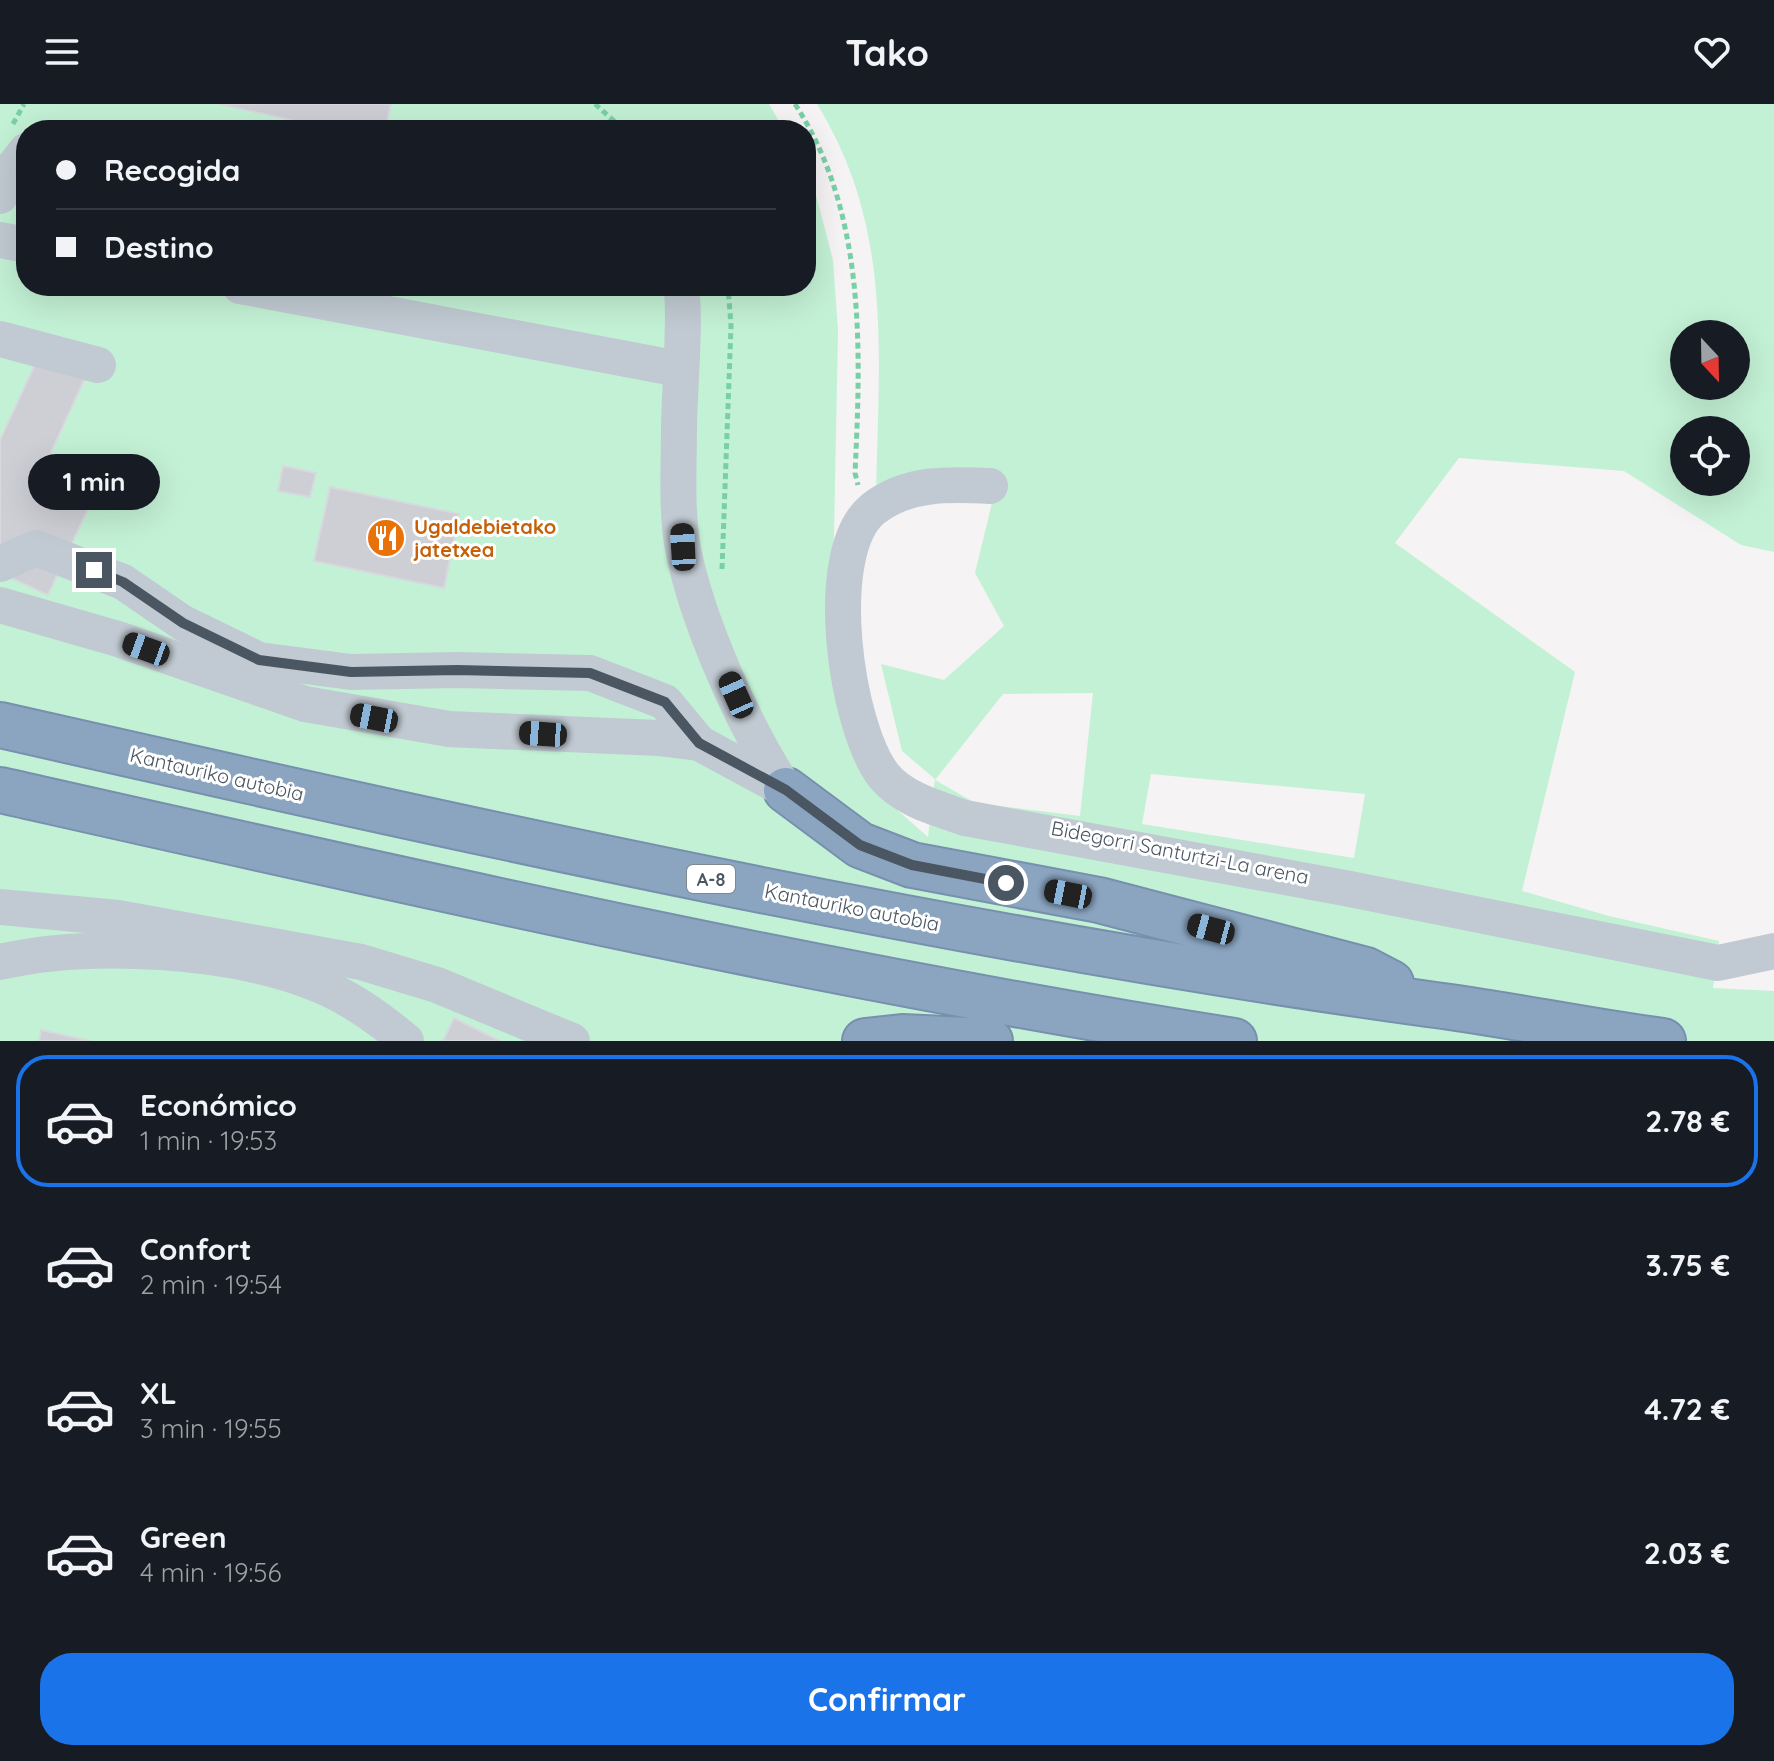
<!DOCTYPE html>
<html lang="es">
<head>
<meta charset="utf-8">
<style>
  body { margin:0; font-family:Quicksand,sans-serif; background:#20242c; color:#f1f3f6; height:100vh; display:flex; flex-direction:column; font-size:30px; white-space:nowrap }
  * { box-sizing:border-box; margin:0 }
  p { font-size:26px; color:#9ea1a6 }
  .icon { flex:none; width:44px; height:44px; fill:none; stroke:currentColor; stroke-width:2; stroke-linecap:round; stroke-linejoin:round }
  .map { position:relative; height:937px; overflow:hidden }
  .details { display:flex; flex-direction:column; background:#171b24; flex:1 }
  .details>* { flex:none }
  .hud { position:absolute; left:16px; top:16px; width:800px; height:176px; border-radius:32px; box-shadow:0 8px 32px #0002; display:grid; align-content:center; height:176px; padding:0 40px; background:#171b24 }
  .needle { width:52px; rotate:158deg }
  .fabs { position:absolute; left:1670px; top:216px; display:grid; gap:16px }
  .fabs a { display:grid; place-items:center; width:80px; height:80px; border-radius:50%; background:#171b24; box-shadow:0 8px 32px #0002; font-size:40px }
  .end { position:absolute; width:36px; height:36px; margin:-18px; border:10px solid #4a5661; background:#fff; box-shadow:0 0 0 4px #fff }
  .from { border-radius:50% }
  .bubble { position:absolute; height:56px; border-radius:28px; background:#171b24; box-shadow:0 8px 32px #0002; font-size:26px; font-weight:700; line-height:56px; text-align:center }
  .car { position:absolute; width:24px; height:48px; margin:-24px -12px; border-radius:10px; box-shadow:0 0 6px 2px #0007; background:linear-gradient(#222 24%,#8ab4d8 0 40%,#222 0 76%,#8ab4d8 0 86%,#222 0) }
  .hud b { display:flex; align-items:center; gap:28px; height:76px; font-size:30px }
  .hud b+b { border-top:2px solid #363941 }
  .hud i { width:20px; height:20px; background:#f1f3f6 }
  ul { padding:14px 0 0; list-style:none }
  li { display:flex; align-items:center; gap:24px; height:132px; margin:0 16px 12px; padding:0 24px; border:4px solid transparent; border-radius:32px }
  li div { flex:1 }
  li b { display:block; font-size:30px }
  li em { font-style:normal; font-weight:700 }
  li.selected { border-color:#1a73e8 }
  li>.icon { width:72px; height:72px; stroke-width:1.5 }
  .primary-button { display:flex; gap:16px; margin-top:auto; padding:16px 40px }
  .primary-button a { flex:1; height:92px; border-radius:32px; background:#1a73e8; color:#fff; font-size:32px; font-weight:700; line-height:92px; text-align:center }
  header { display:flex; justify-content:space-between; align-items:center; height:104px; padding:0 40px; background:#171b24; font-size:36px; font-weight:700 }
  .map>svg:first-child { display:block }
  .green { fill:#c3f1d5; fill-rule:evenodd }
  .building { fill:#cdcfd5; stroke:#d7d9de; stroke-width:2 }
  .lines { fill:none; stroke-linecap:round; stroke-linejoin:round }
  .highway-casing { stroke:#7690ad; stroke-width:48 }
  .path { stroke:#7ad0a6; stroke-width:5; stroke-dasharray:6 4; stroke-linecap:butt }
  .minor { stroke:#c1cad2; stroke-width:36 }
  .highway { stroke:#8ba5c1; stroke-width:44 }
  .route { stroke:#4a5661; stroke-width:10 }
  .labels { text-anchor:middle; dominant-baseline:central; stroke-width:6; stroke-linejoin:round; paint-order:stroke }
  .shield { fill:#fff; stroke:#808990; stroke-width:2 }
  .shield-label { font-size:18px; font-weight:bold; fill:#4a5661 }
  .food-label { font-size:20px; font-weight:bold; fill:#c56008; stroke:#fff; text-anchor:start }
  .street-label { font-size:20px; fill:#4a5661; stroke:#fff }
</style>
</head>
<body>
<header><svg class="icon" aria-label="menu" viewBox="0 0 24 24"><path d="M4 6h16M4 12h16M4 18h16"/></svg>Tako<svg class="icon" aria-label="heart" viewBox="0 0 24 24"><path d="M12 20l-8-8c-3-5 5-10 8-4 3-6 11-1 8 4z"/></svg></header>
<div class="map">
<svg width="1774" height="937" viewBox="0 0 1774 937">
  <rect width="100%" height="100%" fill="#f5f3f3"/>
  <!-- green -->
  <path class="green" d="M0,0H769L784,26H26V182H806V71L816,91L833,156L838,227L833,480L878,689L928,733L935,675L902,647L881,560L944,576L1004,522L975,469L992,399L876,397C878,256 895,126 817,0H1774V448L1741,441L1624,367L1459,354L1395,439L1575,568L1522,787L1609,812L1719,837L1713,884L1774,887V937H0ZM1684,230H1736V282H1684ZM1684,326H1736V378H1684ZM1093,589L1080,712L975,699L935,676L1003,590ZM1151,670L1365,690L1354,754L1142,720Z"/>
  <!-- building -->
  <g class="building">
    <path d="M219,0H391L385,26H336Z"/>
    <path d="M39,252L85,274L47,357L99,381L48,491L0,469V336Z"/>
    <path d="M283,362L316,369L310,393L278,387Z"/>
    <path d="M330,383L459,410L444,484L314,457Z"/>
    <path d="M454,914L500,937H443Z"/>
    <path d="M41,926L90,937H39Z"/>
  </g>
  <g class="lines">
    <defs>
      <g id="highway">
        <path d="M0,621C473,728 947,834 1428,900C1507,910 1585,927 1663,937"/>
        <path d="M0,686C409,778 820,872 1234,937"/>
        <path d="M786,686L860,741L912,761L1099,796L1366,866L1391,879"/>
        <path d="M865,937L902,933L990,937"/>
      </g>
    </defs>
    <!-- highway casing -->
    <use href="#highway" class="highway-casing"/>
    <!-- path -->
    <g class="path">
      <path d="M595,0L624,26"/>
      <path d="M795,0C866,109 861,245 855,369L858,381"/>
      <path d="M13,20L24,0"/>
      <path d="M722,465L731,222L728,182"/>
    </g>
    <!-- minor -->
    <g class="minor">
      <path d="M0,92L4,75L26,47"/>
      <path d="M0,136L26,141"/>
      <path d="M240,182L679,265"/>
      <path d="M680,182C687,198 679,297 679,323C679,362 676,406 683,445C697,517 743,620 783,682"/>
      <path d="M0,235L98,261"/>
      <path d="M990,382C950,380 907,378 873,405C820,448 846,624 884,672C904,696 937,704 965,714L1350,785L1718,859L1774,847"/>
      <path d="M0,460L36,444L123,478L183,519L259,556L351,568L457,566L590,569L665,598L699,639"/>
      <path d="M0,501L118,535L305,600L449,625L658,634L699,639L786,686"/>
      <path d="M0,803L118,814L361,858L437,881L572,937"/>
      <path d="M0,858C90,837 233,845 319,881C351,894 379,914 406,937"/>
    </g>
    <!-- highway -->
    <use href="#highway" class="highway"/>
  </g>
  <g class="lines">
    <!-- route -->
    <path class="route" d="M94,466L123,478L183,519L259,556L351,568L457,566L590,569L665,598L699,639L786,686L860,741L912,761L1006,779"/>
  </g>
  <!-- icons -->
  <defs>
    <symbol id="restaurant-disc" viewBox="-11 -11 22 22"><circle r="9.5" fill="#e8710a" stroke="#fff"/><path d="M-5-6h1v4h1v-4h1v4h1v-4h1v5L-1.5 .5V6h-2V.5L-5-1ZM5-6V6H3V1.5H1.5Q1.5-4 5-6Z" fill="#fff"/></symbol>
  </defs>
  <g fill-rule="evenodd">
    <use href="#restaurant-disc" x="364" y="412" width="44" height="44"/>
  </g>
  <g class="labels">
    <!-- shield labels -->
    <rect class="shield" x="687" y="761" width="48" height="28" rx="6"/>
    <g class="shield-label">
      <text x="711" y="775">A-8</text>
    </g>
    <!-- food labels -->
    <g class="food-label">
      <text x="414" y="422">Ugaldebietako<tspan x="414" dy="23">jatetxea</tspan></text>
    </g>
    <!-- street labels -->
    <g class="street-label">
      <text transform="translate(217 670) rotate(13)">Kantauriko autobia</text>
      <text transform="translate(1180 748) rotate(11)">Bidegorri Santurtzi-La arena</text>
      <text transform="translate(852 803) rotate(11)">Kantauriko autobia</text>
    </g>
  </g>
</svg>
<div class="fabs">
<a><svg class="needle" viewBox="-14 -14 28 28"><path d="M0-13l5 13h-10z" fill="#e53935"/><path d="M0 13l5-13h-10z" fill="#9ea1a6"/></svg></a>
<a><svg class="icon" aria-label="locate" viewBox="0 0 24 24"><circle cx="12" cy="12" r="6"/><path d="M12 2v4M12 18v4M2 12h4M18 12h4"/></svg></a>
</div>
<i class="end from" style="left:1006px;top:779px"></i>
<i class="end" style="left:94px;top:466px"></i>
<div class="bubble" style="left:28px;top:350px;width:132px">1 min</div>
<i class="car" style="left:683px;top:443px;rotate:357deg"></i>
<i class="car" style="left:146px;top:545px;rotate:290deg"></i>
<i class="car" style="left:736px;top:591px;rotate:336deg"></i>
<i class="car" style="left:374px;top:614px;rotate:281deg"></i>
<i class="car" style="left:543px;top:630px;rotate:274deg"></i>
<i class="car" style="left:1068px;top:790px;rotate:281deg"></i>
<i class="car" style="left:1211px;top:825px;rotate:285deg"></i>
<div class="hud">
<b><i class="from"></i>Recogida</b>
<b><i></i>Destino</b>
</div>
</div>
<section class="details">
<ul>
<li class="selected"><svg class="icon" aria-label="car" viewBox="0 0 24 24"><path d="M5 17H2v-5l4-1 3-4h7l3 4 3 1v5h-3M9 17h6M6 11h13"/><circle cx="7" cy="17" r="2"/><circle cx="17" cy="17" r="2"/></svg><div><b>Económico</b><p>1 min · 19:53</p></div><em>2.78 €</em></li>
<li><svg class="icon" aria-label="car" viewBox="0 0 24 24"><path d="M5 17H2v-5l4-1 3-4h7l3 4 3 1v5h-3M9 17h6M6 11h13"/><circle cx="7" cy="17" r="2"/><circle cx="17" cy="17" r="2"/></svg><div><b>Confort</b><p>2 min · 19:54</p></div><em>3.75 €</em></li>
<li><svg class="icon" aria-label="car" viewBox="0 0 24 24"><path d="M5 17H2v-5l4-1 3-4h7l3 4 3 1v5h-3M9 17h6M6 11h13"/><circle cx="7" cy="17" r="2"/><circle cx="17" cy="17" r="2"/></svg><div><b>XL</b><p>3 min · 19:55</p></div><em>4.72 €</em></li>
<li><svg class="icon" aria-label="car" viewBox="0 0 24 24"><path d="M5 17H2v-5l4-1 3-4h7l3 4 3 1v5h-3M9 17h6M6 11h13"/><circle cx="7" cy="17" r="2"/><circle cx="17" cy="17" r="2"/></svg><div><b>Green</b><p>4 min · 19:56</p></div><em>2.03 €</em></li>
</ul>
<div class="primary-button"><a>Confirmar</a></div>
</section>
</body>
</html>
